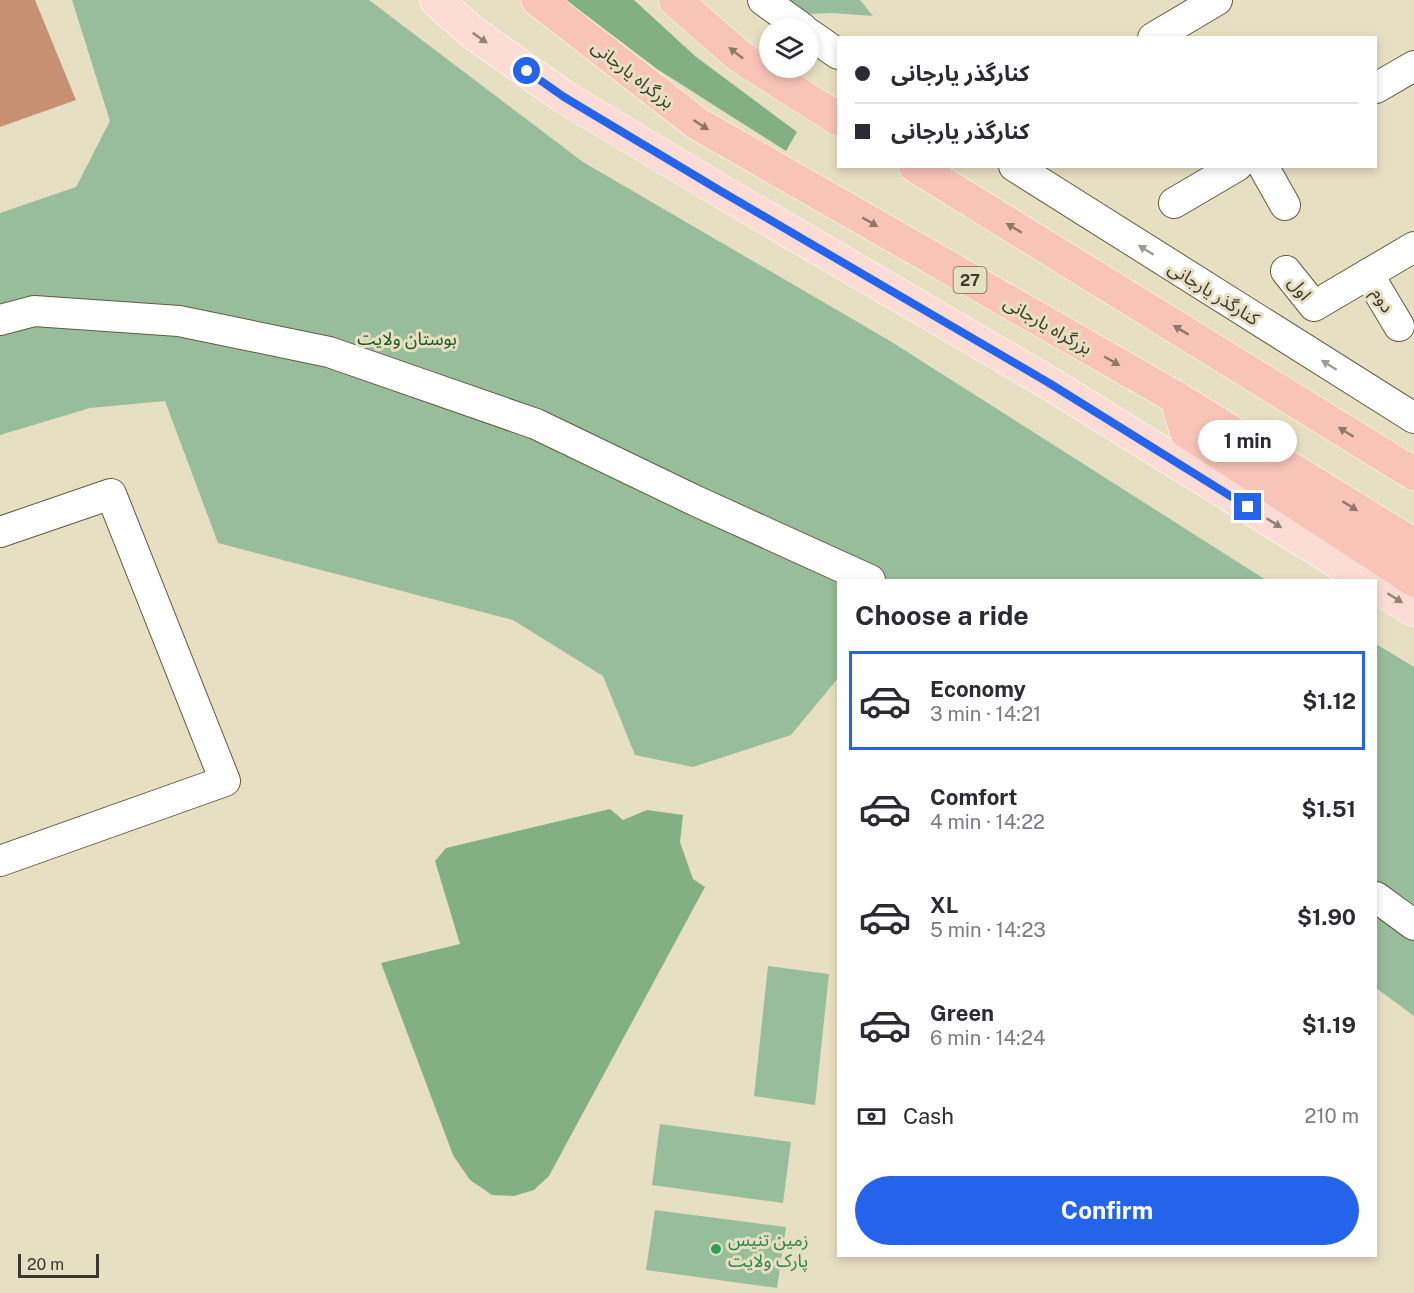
<!DOCTYPE html>
<html lang="en">
<head>
<meta charset="utf-8">
<style>
  body { margin:0; font-family:"Public Sans","Noto Sans Arabic",sans-serif; background:#f2f2f3; color:#2b2b33; height:100vh; display:flex; flex-direction:column; font-size:22px; white-space:nowrap }
  * { box-sizing:border-box; margin:0 }
  p { font-size:20px; color:#7c7c81 }
  .icon { flex:none; width:33px; height:33px; fill:none; stroke:currentColor; stroke-width:2; stroke-linecap:round; stroke-linejoin:round }
  .map { position:relative; flex:1; overflow:hidden }
  .details { position:absolute; left:837px; top:579px; width:540px; height:678px; display:flex; flex-direction:column; background:#fff; border-radius:0px; box-shadow:0 3px 9px #0003 }
  .details>* { flex:none }
  .guide { position:absolute; left:837px; top:36px; width:540px; height:132px; border-radius:0px; box-shadow:0 3px 9px #0003; display:grid; align-content:center; height:132px; padding:0 18px; background:#fff }
  .controls { position:absolute; left:759px; top:18px; display:grid; gap:12px }
  .controls a { display:grid; place-items:center; width:60px; height:60px; border-radius:50%; background:#fff; box-shadow:0 3px 9px #0003; font-size:30px }
  .scale { position:absolute; left:18px; bottom:15px; width:81px; box-sizing:border-box; padding-left:6px; border:3px solid #3a372c; border-top:0; font-size:16px; line-height:21px; white-space:nowrap; color:#3a372c; -webkit-text-stroke:4px #e7dfc2; paint-order:stroke }
  .end { position:absolute; width:27px; height:27px; margin:-14px; border:8px solid #2563eb; background:#fff; box-shadow:0 0 0 3px #fff }
  .from { border-radius:50% }
  .bubble { position:absolute; height:42px; border-radius:21px; background:#fff; box-shadow:0 3px 9px #0003; font-size:20px; font-weight:700; line-height:42px; text-align:center }
  .guide b { display:flex; align-items:center; gap:21px; height:57px; font-size:22px }
  .guide b+b { border-top:2px solid #e1e1e2 }
  .guide i { width:15px; height:15px; background:#2b2b33 }
  ul { padding:0; list-style:none }
  li { display:flex; align-items:center; gap:18px; height:99px; margin:0 12px 9px; padding:0 6px; border:3px solid transparent; border-radius:0px }
  li div { flex:1 }
  li b { display:block; font-size:22px }
  li em { font-style:normal; font-weight:700 }
  li.active { border-color:#2563eb }
  li>.icon { width:54px; height:54px; stroke-width:1.5 }
  h2 { padding:0 18px; font-size:27px; line-height:72px }
  .pay { display:flex; align-items:center; gap:15px; height:66px; padding:0 18px; font-size:22px }
  .pay p { margin-inline-start:auto }
  .primary-button { display:flex; gap:12px; margin-top:auto; padding:12px 18px }
  .primary-button a { flex:1; height:69px; border-radius:36px; background:#2563eb; color:#fff; font-size:24px; font-weight:700; line-height:69px; text-align:center }
  .map>svg:first-child { display:block }
  .green { fill:#98bd9a }
  .forest { fill:#83af85 }
  .building { fill:#c69273 }
  .lines { fill:none; stroke-linecap:round; stroke-linejoin:round }
  .minor-casing { stroke:#615a41; stroke-width:32 }
  .major-casing { stroke:#fff; stroke-width:34 }
  .highway-casing { stroke:#fff; stroke-width:34 }
  .minor { stroke:#fff; stroke-width:30 }
  .major { stroke:#fbdcd4; stroke-width:33 }
  .highway { stroke:#f8c4b8; stroke-width:33 }
  .oneway { fill:#918178 }
  .oneway2 { fill:#90766b }
  .oneway3 { fill:#9c9b96 }
  .route { stroke:#2563eb; stroke-width:8 }
  .leisure-dot { fill:#2e9e5b; stroke:#e7dfc2; stroke-width:2 }
  .labels { text-anchor:middle; dominant-baseline:central; stroke-width:6; stroke-linejoin:round; paint-order:stroke }
  .shield { fill:#e7dfc2; stroke:#6e6959; stroke-width:1.5 }
  .shield-label { font-size:16px; font-weight:bold; fill:#3a372c }
  .street-label { font-size:18px; fill:#3a372c; stroke:#e7dfc2 }
  .park-label { font-size:18px; fill:#195924; stroke:#e7dfc2 }
  .leisure-label { font-size:18px; fill:#27864d; stroke:#e7dfc2; text-anchor:start }
</style>
</head>
<body>
<div class="map">
<svg width="1414" height="1293" viewBox="0 0 1414 1293">
  <rect width="100%" height="100%" fill="#e7dfc2"/>
  <!-- green -->
  <g class="green">
    <path d="M72,0H369L583,162L890,341L1266,580H838V678L791,735L693,767L635,755L603,676L513,620L218,543L165,401L90,408L0,435V213L76,187L110,121Z"/>
    <path d="M790,0H860L873,16L832,13L808,14Z"/>
    <path d="M1376,644L1414,667V1016L1376,988Z"/>
    <path d="M768,966L829,974L815,1105L754,1096Z"/>
    <path d="M660,1124L791,1142L783,1203L652,1185Z"/>
    <path d="M655,1210L786,1227L777,1288L646,1270Z"/>
  </g>
  <!-- forest -->
  <g class="forest">
    <path d="M566,0H634L695,56L797,132L786,151L657,69Z"/>
    <path d="M610,809L623,820L647,810L683,815L680,842L693,879L705,887L549,1176L534,1190L514,1196L492,1195L470,1180L453,1155L381,963L460,944L435,861L446,848Z"/>
  </g>
  <!-- building -->
  <path class="building" d="M0,0H35L76,100L0,127Z"/>
  <g class="lines">
    <defs>
      <g id="minor">
        <path d="M763,0L802,28"/>
        <path d="M808,33L838,54"/>
        <path d="M1153,38L1217,0"/>
        <path d="M1376,88L1414,66"/>
        <path d="M1014,166L1414,418"/>
        <path d="M1263,166L1285,205"/>
        <path d="M1174,203L1237,166"/>
        <path d="M1286,271L1314,306L1414,247"/>
        <path d="M1368,274L1399,326"/>
        <path d="M0,320L34,311L179,321L329,352L536,424L696,501L870,580"/>
        <path d="M0,532L111,494L225,781L0,861"/>
        <path d="M1376,897L1414,925"/>
      </g>
      <g id="major">
        <path d="M436,0L472,32L564,97L724,193L1049,383L1367,580"/>
        <path d="M1376,586L1414,610"/>
      </g>
      <g id="highway">
        <path d="M538,0L698,124L1175,397L1414,545"/>
        <path d="M675,0L739,56L838,119"/>
        <path d="M915,166L1414,474"/>
        <path d="M1178,405L1186,431L1414,580"/>
      </g>
    </defs>
    <!-- minor casing -->
    <use href="#minor" class="minor-casing"/>
    <!-- major casing -->
    <use href="#major" class="major-casing"/>
    <!-- highway casing -->
    <use href="#highway" class="highway-casing"/>
    <!-- minor -->
    <use href="#minor" class="minor"/>
    <!-- major -->
    <use href="#major" class="major"/>
    <!-- highway -->
    <use href="#highway" class="highway"/>
  </g>
  <!-- one-way arrows -->
  <defs><path id="oneway-solid" d="M-6-.8H1V-3.2L6.5 0L1 3.2V.8H-6Z" transform="scale(1.5)"/></defs>
  <g class="oneway">
    <use href="#oneway-solid" transform="translate(480 38) rotate(35)"/>
    <use href="#oneway-solid" transform="translate(1274 523) rotate(32)"/>
    <use href="#oneway-solid" transform="translate(1395 598) rotate(32)"/>
  </g>
  <g class="oneway2">
    <use href="#oneway-solid" transform="translate(736 53) rotate(-142)"/>
    <use href="#oneway-solid" transform="translate(701 125) rotate(33)"/>
    <use href="#oneway-solid" transform="translate(870 222) rotate(30)"/>
    <use href="#oneway-solid" transform="translate(1014 228) rotate(-149)"/>
    <use href="#oneway-solid" transform="translate(1181 330) rotate(-149)"/>
    <use href="#oneway-solid" transform="translate(1112 361) rotate(30)"/>
    <use href="#oneway-solid" transform="translate(1346 432) rotate(-148)"/>
    <use href="#oneway-solid" transform="translate(1350 506) rotate(32)"/>
  </g>
  <g class="oneway3">
    <use href="#oneway-solid" transform="translate(1146 250) rotate(-148)"/>
    <use href="#oneway-solid" transform="translate(1329 365) rotate(-148)"/>
  </g>
  <g class="lines">
    <!-- route -->
    <path class="route" d="M527,71L564,97L724,193L1049,383L1248,507"/>
  </g>
  <!-- markers -->
  <circle class="leisure-dot" cx="716" cy="1249" r="6"/>
  <g class="labels">
    <!-- shield labels -->
    <rect class="shield" x="953.5" y="267" width="33" height="26" rx="4.5"/>
    <g class="shield-label">
      <text x="970" y="280">27</text>
    </g>
    <!-- street labels -->
    <g class="street-label">
      <text transform="translate(633 74) rotate(38)">بزرگراه یارجانی</text>
      <text transform="translate(1300 288) rotate(51)">اول</text>
      <text transform="translate(1214 293) rotate(32)">کنارگذر یارجانی</text>
      <text transform="translate(1383 300) rotate(59)">دوم</text>
      <text transform="translate(1048 325) rotate(30)">بزرگراه یارجانی</text>
    </g>
    <!-- park labels -->
    <g class="park-label">
      <text x="407" y="338">بوستان ولایت</text>
    </g>
    <!-- leisure labels -->
    <g class="leisure-label">
      <text x="728" y="1239">زمین تنیس<tspan x="728" dy="21">پارک ولایت</tspan></text>
    </g>
  </g>
</svg>
<div class="controls">
<a><svg class="icon" aria-label="layers" viewBox="0 0 24 24"><path d="M12 4l9 5-9 5-9-5zM3 14l9 5 9-5"/></svg></a>
</div>
<div class="scale">20 m</div>
<i class="end from" style="left:527px;top:71px"></i>
<i class="end" style="left:1248px;top:507px"></i>
<div class="bubble" style="left:1198px;top:420px;width:99px">1 min</div>
<div class="guide">
<b><i class="from"></i>کنارگذر یارجانی</b>
<b><i></i>کنارگذر یارجانی</b>
</div>
<section class="details">
<h2>Choose a ride</h2>
<ul>
<li class="active"><svg class="icon" aria-label="car" viewBox="0 0 24 24"><path d="M5 17H2v-5l4-1 3-4h7l3 4 3 1v5h-3M9 17h6M6 11h13"/><circle cx="7" cy="17" r="2"/><circle cx="17" cy="17" r="2"/></svg><div><b>Economy</b><p>3 min · 14:21</p></div><em>$1.12</em></li>
<li><svg class="icon" aria-label="car" viewBox="0 0 24 24"><path d="M5 17H2v-5l4-1 3-4h7l3 4 3 1v5h-3M9 17h6M6 11h13"/><circle cx="7" cy="17" r="2"/><circle cx="17" cy="17" r="2"/></svg><div><b>Comfort</b><p>4 min · 14:22</p></div><em>$1.51</em></li>
<li><svg class="icon" aria-label="car" viewBox="0 0 24 24"><path d="M5 17H2v-5l4-1 3-4h7l3 4 3 1v5h-3M9 17h6M6 11h13"/><circle cx="7" cy="17" r="2"/><circle cx="17" cy="17" r="2"/></svg><div><b>XL</b><p>5 min · 14:23</p></div><em>$1.90</em></li>
<li><svg class="icon" aria-label="car" viewBox="0 0 24 24"><path d="M5 17H2v-5l4-1 3-4h7l3 4 3 1v5h-3M9 17h6M6 11h13"/><circle cx="7" cy="17" r="2"/><circle cx="17" cy="17" r="2"/></svg><div><b>Green</b><p>6 min · 14:24</p></div><em>$1.19</em></li>
</ul>
<div class="pay"><svg class="icon" aria-label="cash" viewBox="0 0 24 24"><path d="M3 7h18v10H3z"/><circle cx="12" cy="12" r="2"/></svg>Cash<p>210 m</p></div>
<div class="primary-button"><a>Confirm</a></div>
</section>
</div>
</body>
</html>
